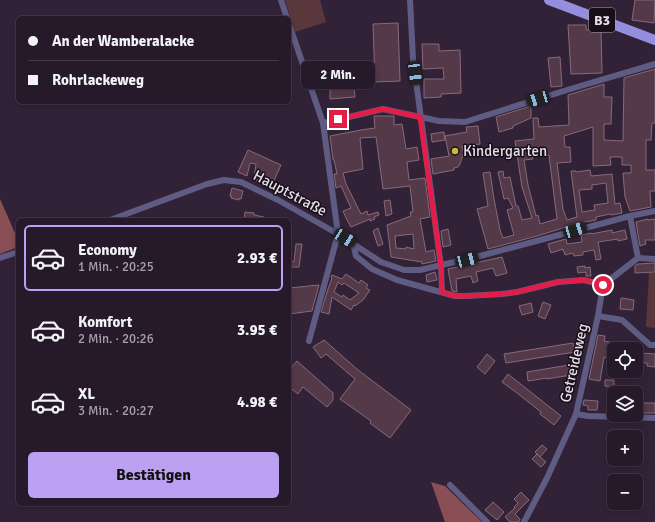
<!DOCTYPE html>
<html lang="de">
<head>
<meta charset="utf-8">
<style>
  body { margin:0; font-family:Signika,sans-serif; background:#322736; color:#f1f3f6; height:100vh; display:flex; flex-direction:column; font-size:15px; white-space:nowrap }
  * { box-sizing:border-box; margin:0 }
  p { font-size:13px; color:#a4a1a8 }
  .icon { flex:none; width:22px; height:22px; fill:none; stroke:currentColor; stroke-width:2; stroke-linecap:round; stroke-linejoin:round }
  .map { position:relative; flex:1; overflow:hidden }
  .side { position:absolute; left:16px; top:218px; width:275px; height:288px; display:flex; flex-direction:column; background:#261a2a; border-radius:6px; box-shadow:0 2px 6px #0003,0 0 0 1px #423847 }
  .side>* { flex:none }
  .top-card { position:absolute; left:16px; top:16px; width:275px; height:88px; border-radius:6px; box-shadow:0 2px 6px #0003,0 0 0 1px #423847; display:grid; align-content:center; height:88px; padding:0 12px; background:#261a2a }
  .tools { position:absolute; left:607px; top:342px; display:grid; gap:8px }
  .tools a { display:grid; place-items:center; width:36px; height:36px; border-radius:6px; background:#261a2a; box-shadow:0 2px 6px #0003,0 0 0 1px #423847; font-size:20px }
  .end { position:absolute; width:18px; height:18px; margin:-9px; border:5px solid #e11d48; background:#fff; box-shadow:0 0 0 2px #fff }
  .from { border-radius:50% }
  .bubble { position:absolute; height:28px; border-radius:6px; background:#261a2a; box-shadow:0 2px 6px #0003,0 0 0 1px #423847; font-size:13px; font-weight:700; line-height:28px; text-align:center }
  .car { position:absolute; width:12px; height:24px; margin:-12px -6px; border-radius:5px; box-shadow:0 0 3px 1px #0007; background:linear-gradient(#222 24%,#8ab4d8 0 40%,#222 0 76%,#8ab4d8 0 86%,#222 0) }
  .top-card b { display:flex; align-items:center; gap:14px; height:38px; font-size:15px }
  .top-card b+b { border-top:1px solid #423847 }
  .top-card i { width:10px; height:10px; background:#f1f3f6 }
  ul { padding:7px 0 0; list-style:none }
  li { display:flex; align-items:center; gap:12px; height:66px; margin:0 8px 6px; padding:0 4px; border:2px solid transparent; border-radius:6px }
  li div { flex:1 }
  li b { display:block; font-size:15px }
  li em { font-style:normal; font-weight:700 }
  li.active { border-color:#bca0f2 }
  li>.icon { width:36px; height:36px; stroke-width:1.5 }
  .primary-button { display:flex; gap:8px; margin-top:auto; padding:8px 12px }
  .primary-button a { flex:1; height:46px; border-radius:6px; background:#bca0f2; color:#111; font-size:16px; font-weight:700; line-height:46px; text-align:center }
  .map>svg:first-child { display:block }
  .green { fill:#5a373a }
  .forest { fill:#894f55 }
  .building { fill:#543948; stroke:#886a7a; fill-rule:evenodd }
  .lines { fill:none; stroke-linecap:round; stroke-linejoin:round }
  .minor { stroke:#5f5c83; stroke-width:6 }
  .primary { stroke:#958ede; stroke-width:10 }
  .route { stroke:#e11d48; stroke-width:5 }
  .poi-dot { fill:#caba3a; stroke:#160f18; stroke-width:1.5 }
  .labels { text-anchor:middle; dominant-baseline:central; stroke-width:3; stroke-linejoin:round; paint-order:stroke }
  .shield { fill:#160f18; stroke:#a89fac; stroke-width:1 }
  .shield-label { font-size:14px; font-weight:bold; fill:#e7ddeb }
  .poi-label { font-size:15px; fill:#e7ddeb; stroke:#160f18; text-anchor:start }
  .street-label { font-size:15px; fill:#e7ddeb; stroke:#160f18 }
</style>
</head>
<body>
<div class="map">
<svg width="655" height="522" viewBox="0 0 655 522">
  <rect width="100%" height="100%" fill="#322238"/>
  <!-- green -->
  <g class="green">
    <path d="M285,0H320L326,22L295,32Z"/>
    <path d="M649,272L655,273V328L646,327Z"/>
  </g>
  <!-- forest -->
  <g class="forest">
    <path d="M0,199L18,240V247L0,254Z"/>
    <path d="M431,482L445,486L482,522H445Z"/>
  </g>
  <!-- building -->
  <g class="building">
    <path d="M635,0H655L654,23L632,20Z"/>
    <path d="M398,23L400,81L375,82L373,24Z"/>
    <path d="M568,25H586V30H601L602,73L571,74Z"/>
    <path d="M422,44H439V51L460,50L461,93L441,94V97L424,98V79H444L443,68L423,69Z"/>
    <path d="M560,57L562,86L551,87L548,58Z"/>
    <path d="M655,69V123H652L651,140H646V170H655V191H650L651,207L630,211L625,197L623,173H631V165H622V157H610L611,165L593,166V127L564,136L565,147H570L571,162L557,163L563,209L567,220L577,217L571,171H576V172L590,170L591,176L612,174L615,204L620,203L622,213L611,215L610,214L596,217V220L579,223L537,236L488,249L477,209L488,206L483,173L490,172L494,199L500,230L503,238L514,235L507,210L513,208L508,198L504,199L498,172L503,171L504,178L510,177L516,206H518L522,220L532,218L522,187L520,174L515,141L534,139L533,118H538L539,127L569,125L568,95L604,84V97H612L611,124H604V140L623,141L624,78ZM549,155L557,219L540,224L538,215L536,216L528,185L524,160L533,159L532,156ZM606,183L608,203L594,205L595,210L582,212L579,190L592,189V185Z"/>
    <path d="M354,85L355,97L330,99V86Z"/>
    <path d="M531,106V118L513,126V128L499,132L496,117Z"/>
    <path d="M374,116H394V125L402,124L406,149L417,147L419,160L407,162L409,180L425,178L430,217L420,219L426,252L434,250L436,261L422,264V262L391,257L387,225L411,216L410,212H413L410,186L383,189L376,137L360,138L363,169L343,173L346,184L361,214L367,211L368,215L378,212L379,215L374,217L375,219L370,221V219L351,227L347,220L343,211L351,208L341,186L336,188L334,174H337L334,160H333L330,136L361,130L375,128ZM413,234L414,249L406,247V249L396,248L395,236Z"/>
    <path d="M478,126L480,144L462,146L464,154H463V157H462L460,164L458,167L454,168V170L433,174L431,159L449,156L445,136L467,132L466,127Z"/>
    <path d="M444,132L445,140L432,142L431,134Z"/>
    <path d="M248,150L281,165L271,187L254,179L256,164L250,163L247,176L238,172Z"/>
    <path d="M232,188L243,191L241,199L239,198V200L231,198L232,196H230Z"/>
    <path d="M390,200L392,214L386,216L384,201Z"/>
    <path d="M245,212L254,213V215L264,217V220H244Z"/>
    <path d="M648,219V220L655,219V240H645L646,244L640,246L636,222Z"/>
    <path d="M378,228L383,244L378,246L373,231Z"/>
    <path d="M448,229L451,245L443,247L441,231Z"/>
    <path d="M612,230V233L625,230L627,239L618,241V239L598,242L601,259L596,260L594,250L583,252V255L574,256L573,253L565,255L564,251H563V249L551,253L548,244L566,239L567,244L582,242L581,235L591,233V234Z"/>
    <path d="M296,244H302L299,267H289V261L294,262Z"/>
    <path d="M502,257L507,273L496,276L493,268L476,272L478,281L473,283L471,276L456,279L457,292L452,291L448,269Z"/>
    <path d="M655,263V272L635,273V266L638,264Z"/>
    <path d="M585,266V268L590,267L591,276H586V272L578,273L577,267Z"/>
    <path d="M435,272L437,280L427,282L426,275Z"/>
    <path d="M346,274L359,283L361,280L368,285L366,288L370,290L363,300L355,306L354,305L351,310L332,297L329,314L321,312L328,289L332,278L331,277L332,275L342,279ZM338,282L342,285L344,283L359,293L350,300L343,295L342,297L334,292Z"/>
    <path d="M319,285L312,311L289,314V288Z"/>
    <path d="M621,298L634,300L633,310L620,309Z"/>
    <path d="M543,302L551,305L545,319L538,316Z"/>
    <path d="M531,303L533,312L522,315L519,306Z"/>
    <path d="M598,335L605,336L604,341L614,343V359L604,357L600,381L589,379Z"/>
    <path d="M324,340L358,370L411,410L390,438L370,423L371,421L340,399L355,379L326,354L321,358L313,347Z"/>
    <path d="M573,343L575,352L506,363L504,354Z"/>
    <path d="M636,348L642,349L641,353L655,354V367L647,366V363L636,362Z"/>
    <path d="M487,354L495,361L485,374L477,367Z"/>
    <path d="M297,361L333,393V400L327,407L303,387L298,394L289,387V370Z"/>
    <path d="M569,365L571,375L547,379V378L528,381L527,372Z"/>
    <path d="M508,374L561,416L554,425L540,414L541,412L517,393L502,382Z"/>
    <path d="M605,380H614V387L605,386Z"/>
    <path d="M584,400L598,401L597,410H588V406L583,405Z"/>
    <rect x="608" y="400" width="6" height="11"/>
    <rect x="636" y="403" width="19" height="10"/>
    <path d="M542,445L547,449L540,457L535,452Z"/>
    <path d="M537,454L546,462L541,467L532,459Z"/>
    <path d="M521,492L529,500L515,514L520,519V520L518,522H510L505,517L515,508L514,507L518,503L514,499Z"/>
    <path d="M493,502L504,512L497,520L485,510Z"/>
  </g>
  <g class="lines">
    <!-- minor -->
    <g class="minor">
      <path d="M281,0L287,18"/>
      <path d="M410,0L413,59L441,266L442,292"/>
      <path d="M289,24L323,123L338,234L309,341"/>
      <path d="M323,123L383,109L439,121L465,122L567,90L655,64"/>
      <path d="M110,220L207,184L224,180L241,182L278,200L338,234L381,262L404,270H420L480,256L630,216L655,211"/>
      <path d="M353,243L356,256L372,269L397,280L455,296H466L502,294L517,292L558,282L584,280L603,285"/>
      <path d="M0,258L18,252"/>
      <path d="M638,258L655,259"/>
      <path d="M598,316L622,320L650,345H655"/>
      <path d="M576,414L588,416L655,418"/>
      <path d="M450,485L487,522"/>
      <path d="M524,522L547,478L576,414L598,316L603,285L638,258L630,216"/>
    </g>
    <!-- primary -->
    <path class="primary" d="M549,0L655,40"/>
  </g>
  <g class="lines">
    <!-- route -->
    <path class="route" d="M338,119L383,109L420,117L441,266L442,292L455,296H466L502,294L517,292L558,282L584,280L603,285"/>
  </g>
  <!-- markers -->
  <circle class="poi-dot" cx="455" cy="151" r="4"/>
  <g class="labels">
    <!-- shield labels -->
    <rect class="shield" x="589" y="8" width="26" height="24" rx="3"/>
    <g class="shield-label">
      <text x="602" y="20">B3</text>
    </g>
    <!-- poi labels -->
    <g class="poi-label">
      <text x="463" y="151">Kindergarten</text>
    </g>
    <!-- street labels -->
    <g class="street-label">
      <text transform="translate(290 193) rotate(28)">Hauptstraße</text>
      <text transform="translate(574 363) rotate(-77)">Getreideweg</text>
    </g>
  </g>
</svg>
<div class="tools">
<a><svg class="icon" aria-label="locate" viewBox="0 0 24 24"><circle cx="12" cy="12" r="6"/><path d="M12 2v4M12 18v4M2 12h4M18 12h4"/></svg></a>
<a><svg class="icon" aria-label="layers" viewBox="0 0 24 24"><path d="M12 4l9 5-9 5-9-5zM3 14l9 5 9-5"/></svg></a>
<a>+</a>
<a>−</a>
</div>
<i class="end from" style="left:603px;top:285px"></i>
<i class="end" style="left:338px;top:119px"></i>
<div class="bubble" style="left:301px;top:61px;width:74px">2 Min.</div>
<i class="car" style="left:415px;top:73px;rotate:173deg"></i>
<i class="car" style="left:538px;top:99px;rotate:253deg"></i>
<i class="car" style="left:575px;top:230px;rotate:74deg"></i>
<i class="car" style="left:345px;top:238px;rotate:122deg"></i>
<i class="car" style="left:467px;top:260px;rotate:76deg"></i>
<div class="top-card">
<b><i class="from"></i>An der Wamberalacke</b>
<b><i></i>Rohrlackeweg</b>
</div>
<section class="side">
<ul>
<li class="active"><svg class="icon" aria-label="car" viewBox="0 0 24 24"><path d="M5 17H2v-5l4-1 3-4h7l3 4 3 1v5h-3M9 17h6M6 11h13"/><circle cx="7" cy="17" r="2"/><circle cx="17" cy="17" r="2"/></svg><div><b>Economy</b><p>1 Min. · 20:25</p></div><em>2.93 €</em></li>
<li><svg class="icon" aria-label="car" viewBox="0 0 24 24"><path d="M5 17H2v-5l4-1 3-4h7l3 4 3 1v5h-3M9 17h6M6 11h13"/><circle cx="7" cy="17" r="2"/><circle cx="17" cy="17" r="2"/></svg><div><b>Komfort</b><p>2 Min. · 20:26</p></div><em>3.95 €</em></li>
<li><svg class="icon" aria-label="car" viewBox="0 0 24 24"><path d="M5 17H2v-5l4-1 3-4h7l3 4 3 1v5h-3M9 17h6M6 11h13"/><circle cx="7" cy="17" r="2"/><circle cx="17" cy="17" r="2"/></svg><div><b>XL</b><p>3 Min. · 20:27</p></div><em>4.98 €</em></li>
</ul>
<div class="primary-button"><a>Bestätigen</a></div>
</section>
</div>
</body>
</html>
